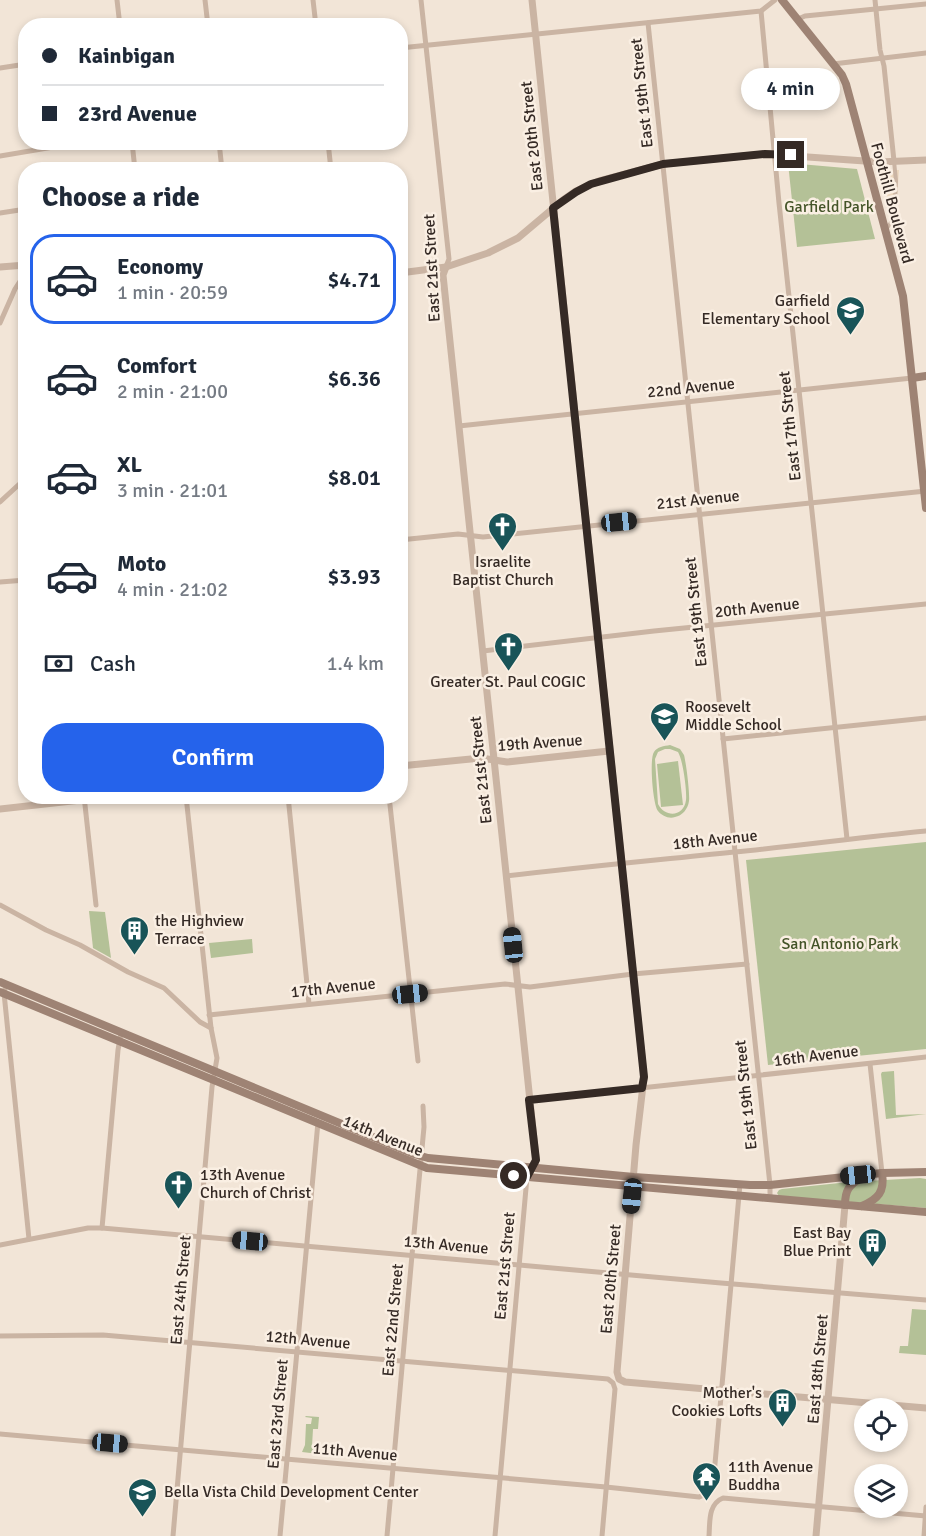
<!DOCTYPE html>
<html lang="en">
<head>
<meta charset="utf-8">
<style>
  body { margin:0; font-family:Signika,sans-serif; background:#f6f6f7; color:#1f2937; height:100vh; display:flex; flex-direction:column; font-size:22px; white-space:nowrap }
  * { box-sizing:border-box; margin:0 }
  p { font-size:20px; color:#747a83 }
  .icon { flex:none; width:33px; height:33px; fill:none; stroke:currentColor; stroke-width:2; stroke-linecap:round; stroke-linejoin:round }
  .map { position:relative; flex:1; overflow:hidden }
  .drawer { position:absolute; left:18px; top:162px; width:390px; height:642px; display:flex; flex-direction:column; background:#fff; border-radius:24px; box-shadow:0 3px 9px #0003 }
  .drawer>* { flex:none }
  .top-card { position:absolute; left:18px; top:18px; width:390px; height:132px; border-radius:24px; box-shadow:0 3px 9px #0003; display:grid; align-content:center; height:132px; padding:0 24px; background:#fff }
  .fabs { position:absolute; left:854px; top:1398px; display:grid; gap:12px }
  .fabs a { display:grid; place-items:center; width:54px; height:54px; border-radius:50%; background:#fff; box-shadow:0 3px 9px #0003; font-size:30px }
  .end { position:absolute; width:27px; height:27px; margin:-14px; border:8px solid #352a25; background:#fff; box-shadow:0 0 0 3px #fff }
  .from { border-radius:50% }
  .bubble { position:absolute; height:42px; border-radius:21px; background:#fff; box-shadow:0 3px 9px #0003; font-size:20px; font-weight:600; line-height:42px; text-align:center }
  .car { position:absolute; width:18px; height:36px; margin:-18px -9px; border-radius:8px; box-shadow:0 0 4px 2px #0007; background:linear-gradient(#222 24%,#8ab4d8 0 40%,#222 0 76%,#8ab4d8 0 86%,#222 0) }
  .top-card b { display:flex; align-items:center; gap:21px; height:57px; font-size:22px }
  .top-card b+b { border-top:2px solid #e0e1e3 }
  .top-card i { width:15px; height:15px; background:#1f2937 }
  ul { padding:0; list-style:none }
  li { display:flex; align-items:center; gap:18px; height:90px; margin:0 12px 9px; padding:0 12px; border:3px solid transparent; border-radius:24px }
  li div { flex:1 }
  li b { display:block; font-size:22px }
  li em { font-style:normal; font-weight:600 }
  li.current { border-color:#2563eb }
  li>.icon { width:54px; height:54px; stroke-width:1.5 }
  h2 { padding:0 24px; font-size:27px; line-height:72px }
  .pay { display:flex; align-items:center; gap:15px; height:66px; padding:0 24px; font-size:22px }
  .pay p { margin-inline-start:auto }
  .cta { display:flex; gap:12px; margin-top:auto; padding:12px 24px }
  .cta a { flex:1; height:69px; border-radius:24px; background:#2563eb; color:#fff; font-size:24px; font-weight:600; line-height:69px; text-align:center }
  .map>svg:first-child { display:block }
  .green { fill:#b4c197; fill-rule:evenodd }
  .plaza { fill:#ebd6bd }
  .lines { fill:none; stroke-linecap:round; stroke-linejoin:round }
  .pedestrian { stroke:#cab4a3; stroke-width:4 }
  .minor { stroke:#cab4a3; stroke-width:5 }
  .tertiary { stroke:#cab4a3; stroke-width:7 }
  .secondary { stroke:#9e8374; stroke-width:8 }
  .route { stroke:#352a25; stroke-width:8 }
  .labels { text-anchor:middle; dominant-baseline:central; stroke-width:5; stroke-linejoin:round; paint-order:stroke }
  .street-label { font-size:16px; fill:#352a25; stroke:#faefe3 }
  .park-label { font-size:16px; fill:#445428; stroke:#faefe3 }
  .poi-label { font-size:16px; fill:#352a25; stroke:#faefe3; text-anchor:start }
</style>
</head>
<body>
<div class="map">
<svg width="926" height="1536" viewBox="0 0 926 1536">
  <rect width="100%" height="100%" fill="#f2e5d7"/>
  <!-- green -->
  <g class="green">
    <path d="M788,163L857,169L875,239L797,247Z"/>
    <path d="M670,745L680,749L684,755C686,762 690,794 689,801C688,809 682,816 675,817C669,819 662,816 658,811C653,805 649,759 654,752C657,747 664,746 670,745ZM665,749H670L678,752C683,760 687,791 686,800C684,817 665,818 658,804L655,759L658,752Z"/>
    <path d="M678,761L683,805L661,807L657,764Z"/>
    <path d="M926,842V1049L768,1065L746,860Z"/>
    <path d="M89,911L105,912L111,958L93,948Z"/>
    <path d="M252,939L253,953L211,958L209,943Z"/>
    <path d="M894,1071L896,1115L926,1114L886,1119L881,1074L882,1072Z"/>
    <path d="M920,1178L926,1179V1208L779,1196L777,1193L779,1190L782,1189L849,1182Z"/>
    <path d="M912,1309L926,1310V1355L899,1353L900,1346H908Z"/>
    <path d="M306,1416L319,1417L318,1429H313L312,1446L319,1449V1454L302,1452L305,1445L306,1424H311L312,1418L305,1417Z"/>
  </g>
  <!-- plaza -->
  <path class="plaza" d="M883,170H899L897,199H895V204L890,208L881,174Z"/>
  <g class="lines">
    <!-- pedestrian -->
    <path class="pedestrian" d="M886,229L894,219L896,181L894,161"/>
    <!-- minor -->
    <g class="minor">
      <path d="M117,0L120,26"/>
      <path d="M205,0L208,26"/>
      <path d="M313,0L316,26"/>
      <path d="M421,0L449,259L446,267"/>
      <path d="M875,0L880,50L884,66L894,161"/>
      <path d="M761,11L779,203L847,839"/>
      <path d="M798,19L805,16L926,4"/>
      <path d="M648,23L770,1185V1199"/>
      <path d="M400,48L761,11L775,0"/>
      <path d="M833,64L926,53"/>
      <path d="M0,68L26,64"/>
      <path d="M132,142L135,170"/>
      <path d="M219,142L222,170"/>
      <path d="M328,142L331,170"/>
      <path d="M0,156L83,142"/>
      <path d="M0,213L26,209"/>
      <path d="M0,323L15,289L26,272"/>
      <path d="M459,426L912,378"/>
      <path d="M0,502L26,478"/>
      <path d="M400,540L458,534L483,537L926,491"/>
      <path d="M0,582L26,580"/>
      <path d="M483,651L654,631L926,604"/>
      <path d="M723,739L926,718"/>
      <path d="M84,796L96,905"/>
      <path d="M288,796L309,1004"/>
      <path d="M389,796L418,1061"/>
      <path d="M506,876C582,867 658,860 734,852C798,846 862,837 926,831"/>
      <path d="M0,905L46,930L80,945L128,972L164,988L200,1022L211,1028"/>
      <path d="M6,985L4,993L29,1239"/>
      <path d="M209,1015L505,984L530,987L633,974L747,964"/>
      <path d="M870,1064L882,1173"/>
      <path d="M529,1100C662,1086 794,1072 926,1057"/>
      <path d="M102,1228L118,1050L121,1033"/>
      <path d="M0,1245L88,1228H102L721,1283L926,1300"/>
      <path d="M0,1336L103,1335L608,1379L613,1383L615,1389L602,1536"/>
      <path d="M0,1434L606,1487L699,1497C706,1495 710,1492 713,1486L740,1184"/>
      <path d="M173,1536L212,1087L217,1058L211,1028L186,796"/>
      <path d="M280,1536L318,1122"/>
      <path d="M387,1536L412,1255L424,1127L423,1106"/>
      <path d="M495,1536L527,1177"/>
      <path d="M709,1536C710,1522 708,1504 723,1498L926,1516"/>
      <path d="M924,1536L926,1507"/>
    </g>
    <!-- tertiary -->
    <g class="tertiary">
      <path d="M532,0L644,1077L636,1145L617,1372L619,1379L625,1382L926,1408"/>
      <path d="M0,267L26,265"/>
      <path d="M446,267L443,275L536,1158L535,1164L527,1177"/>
      <path d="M400,273L446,267L488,253L518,238L563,200L576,191L599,181L663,164L765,154L879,162L926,160"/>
      <path d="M400,766L481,758L507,762L609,751"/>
      <path d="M0,809L117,796"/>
      <path d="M816,1536L845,1205"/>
    </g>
    <!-- secondary -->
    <g class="secondary">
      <path d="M782,0L842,75L846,84L903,296L926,508"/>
      <path d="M912,378L926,376"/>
      <path d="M0,982L414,1154L428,1158L634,1177L750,1185H770L882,1173L926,1172"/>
      <path d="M0,992L427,1168L926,1212"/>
      <path d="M845,1205C845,1190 849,1185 862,1177"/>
      <path d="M862,1206C878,1199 885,1192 882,1173"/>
    </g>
  </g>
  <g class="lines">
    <!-- route -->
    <path class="route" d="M514,1176L527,1177L536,1160L529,1100L642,1088L644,1077L553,208L576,192L591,184L663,164L765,154L791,155"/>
  </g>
  <!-- icons -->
  <defs>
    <symbol id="school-pin" viewBox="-11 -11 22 30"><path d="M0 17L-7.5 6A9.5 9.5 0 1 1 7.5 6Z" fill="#195458" stroke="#faefe3"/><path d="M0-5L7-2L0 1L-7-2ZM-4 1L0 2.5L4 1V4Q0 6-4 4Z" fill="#fff"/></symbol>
    <symbol id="church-pin" viewBox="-11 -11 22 30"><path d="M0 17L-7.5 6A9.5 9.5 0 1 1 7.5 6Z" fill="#195458" stroke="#faefe3"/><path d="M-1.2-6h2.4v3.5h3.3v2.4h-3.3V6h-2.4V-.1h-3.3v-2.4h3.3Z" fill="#fff"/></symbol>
    <symbol id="building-pin" viewBox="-11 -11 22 30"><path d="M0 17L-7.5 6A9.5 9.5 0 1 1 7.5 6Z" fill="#195458" stroke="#faefe3"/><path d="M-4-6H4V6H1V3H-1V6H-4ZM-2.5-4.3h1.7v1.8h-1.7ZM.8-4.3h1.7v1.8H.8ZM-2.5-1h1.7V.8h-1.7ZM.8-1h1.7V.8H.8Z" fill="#fff"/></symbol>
    <symbol id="temple-pin" viewBox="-11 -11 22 30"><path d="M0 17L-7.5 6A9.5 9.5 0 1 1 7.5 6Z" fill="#195458" stroke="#faefe3"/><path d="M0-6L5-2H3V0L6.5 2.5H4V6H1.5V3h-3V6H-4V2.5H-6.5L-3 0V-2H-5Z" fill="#fff"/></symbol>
  </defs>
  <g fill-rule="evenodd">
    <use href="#school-pin" x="834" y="294" width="33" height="45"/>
    <use href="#church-pin" x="486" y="510" width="33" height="45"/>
    <use href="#church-pin" x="492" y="630" width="33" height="45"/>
    <use href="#school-pin" x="648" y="700" width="33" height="45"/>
    <use href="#building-pin" x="118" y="914" width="33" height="45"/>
    <use href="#church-pin" x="162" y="1168" width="33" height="45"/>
    <use href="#building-pin" x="856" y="1226" width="33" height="45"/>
    <use href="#building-pin" x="766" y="1386" width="33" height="45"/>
    <use href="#temple-pin" x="690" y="1460" width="33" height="45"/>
    <use href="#school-pin" x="126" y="1476" width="33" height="45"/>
  </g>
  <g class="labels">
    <!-- street labels -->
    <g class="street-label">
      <text transform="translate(642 93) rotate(-96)">East 19th Street</text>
      <text transform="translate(532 136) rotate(-96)">East 20th Street</text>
      <text transform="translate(892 203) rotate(75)">Foothill Boulevard</text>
      <text transform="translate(432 268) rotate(-93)">East 21st Street</text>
      <text transform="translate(691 388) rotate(-6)">22nd Avenue</text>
      <text transform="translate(790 426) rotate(-96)">East 17th Street</text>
      <text transform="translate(698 500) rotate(-6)">21st Avenue</text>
      <text transform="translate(757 608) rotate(-6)">20th Avenue</text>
      <text transform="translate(696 612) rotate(-96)">East 19th Street</text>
      <text transform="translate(540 743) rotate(-4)">19th Avenue</text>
      <text transform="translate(481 770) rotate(-96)">East 21st Street</text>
      <text transform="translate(715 840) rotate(-6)">18th Avenue</text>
      <text transform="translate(333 988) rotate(-6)">17th Avenue</text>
      <text transform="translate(816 1056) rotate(-7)">16th Avenue</text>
      <text transform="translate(746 1095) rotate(-96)">East 19th Street</text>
      <text transform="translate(383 1136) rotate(22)">14th Avenue</text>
      <text transform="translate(446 1245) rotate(5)">13th Avenue</text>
      <text transform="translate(505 1266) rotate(-85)">East 21st Street</text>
      <text transform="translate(611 1279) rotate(-85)">East 20th Street</text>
      <text transform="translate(181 1290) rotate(-85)">East 24th Street</text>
      <text transform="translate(393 1320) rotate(-85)">East 22nd Street</text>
      <text transform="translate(308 1340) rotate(5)">12th Avenue</text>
      <text transform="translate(818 1369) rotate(-85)">East 18th Street</text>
      <text transform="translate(278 1414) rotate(-85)">East 23rd Street</text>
      <text transform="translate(355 1452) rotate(5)">11th Avenue</text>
    </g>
    <!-- park labels -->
    <g class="park-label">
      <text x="829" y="207">Garfield Park</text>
      <text x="840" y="944">San Antonio Park</text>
    </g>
    <!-- poi labels -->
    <g class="poi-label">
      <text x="830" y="301" text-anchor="end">Garfield<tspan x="830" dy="18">Elementary School</tspan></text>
      <text x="503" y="562" text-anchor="middle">Israelite<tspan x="503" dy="18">Baptist Church</tspan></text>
      <text x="508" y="682" text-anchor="middle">Greater St. Paul COGIC</text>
      <text x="685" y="707">Roosevelt<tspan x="685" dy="18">Middle School</tspan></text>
      <text x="155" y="921">the Highview<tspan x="155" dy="18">Terrace</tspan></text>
      <text x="200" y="1175">13th Avenue<tspan x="200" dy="18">Church of Christ</tspan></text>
      <text x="851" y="1233" text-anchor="end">East Bay<tspan x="851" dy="18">Blue Print</tspan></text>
      <text x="762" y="1393" text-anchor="end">Mother's<tspan x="762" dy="18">Cookies Lofts</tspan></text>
      <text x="728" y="1467">11th Avenue<tspan x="728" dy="18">Buddha</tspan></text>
      <text x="164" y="1492">Bella Vista Child Development Center</text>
    </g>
  </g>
</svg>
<div class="fabs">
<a><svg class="icon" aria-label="locate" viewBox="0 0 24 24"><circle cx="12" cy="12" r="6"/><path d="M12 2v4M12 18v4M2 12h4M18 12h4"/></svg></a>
<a><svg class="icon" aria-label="layers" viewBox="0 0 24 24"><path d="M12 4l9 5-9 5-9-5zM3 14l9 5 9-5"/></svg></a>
</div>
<i class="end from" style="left:514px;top:1176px"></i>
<i class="end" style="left:791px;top:155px"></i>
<div class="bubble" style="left:741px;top:68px;width:99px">4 min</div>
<i class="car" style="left:619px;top:522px;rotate:84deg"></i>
<i class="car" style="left:513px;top:945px;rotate:354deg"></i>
<i class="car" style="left:410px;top:994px;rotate:84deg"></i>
<i class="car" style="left:858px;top:1175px;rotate:264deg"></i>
<i class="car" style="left:632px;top:1196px;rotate:186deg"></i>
<i class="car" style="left:250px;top:1241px;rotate:275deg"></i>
<i class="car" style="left:110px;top:1443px;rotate:95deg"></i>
<div class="top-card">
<b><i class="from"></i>Kainbigan</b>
<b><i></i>23rd Avenue</b>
</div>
<section class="drawer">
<h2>Choose a ride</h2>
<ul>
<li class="current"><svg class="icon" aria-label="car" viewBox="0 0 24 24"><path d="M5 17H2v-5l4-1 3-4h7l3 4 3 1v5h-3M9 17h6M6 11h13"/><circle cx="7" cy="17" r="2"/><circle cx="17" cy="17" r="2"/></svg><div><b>Economy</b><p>1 min · 20:59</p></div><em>$4.71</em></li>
<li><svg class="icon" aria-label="car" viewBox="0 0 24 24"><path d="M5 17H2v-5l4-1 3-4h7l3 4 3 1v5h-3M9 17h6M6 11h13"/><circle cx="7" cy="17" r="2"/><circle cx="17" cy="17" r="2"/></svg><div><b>Comfort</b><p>2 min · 21:00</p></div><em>$6.36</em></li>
<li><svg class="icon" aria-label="car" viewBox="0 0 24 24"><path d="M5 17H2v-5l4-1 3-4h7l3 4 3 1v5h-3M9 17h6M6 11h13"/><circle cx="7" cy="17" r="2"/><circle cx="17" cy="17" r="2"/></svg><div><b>XL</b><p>3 min · 21:01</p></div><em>$8.01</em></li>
<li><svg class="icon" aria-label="car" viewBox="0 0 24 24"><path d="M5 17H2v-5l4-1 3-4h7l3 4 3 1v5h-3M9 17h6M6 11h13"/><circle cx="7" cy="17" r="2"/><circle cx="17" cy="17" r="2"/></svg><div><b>Moto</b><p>4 min · 21:02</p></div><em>$3.93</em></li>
</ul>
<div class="pay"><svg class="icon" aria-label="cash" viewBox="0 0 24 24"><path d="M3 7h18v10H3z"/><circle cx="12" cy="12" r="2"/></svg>Cash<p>1.4 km</p></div>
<div class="cta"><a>Confirm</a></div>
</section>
</div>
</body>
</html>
